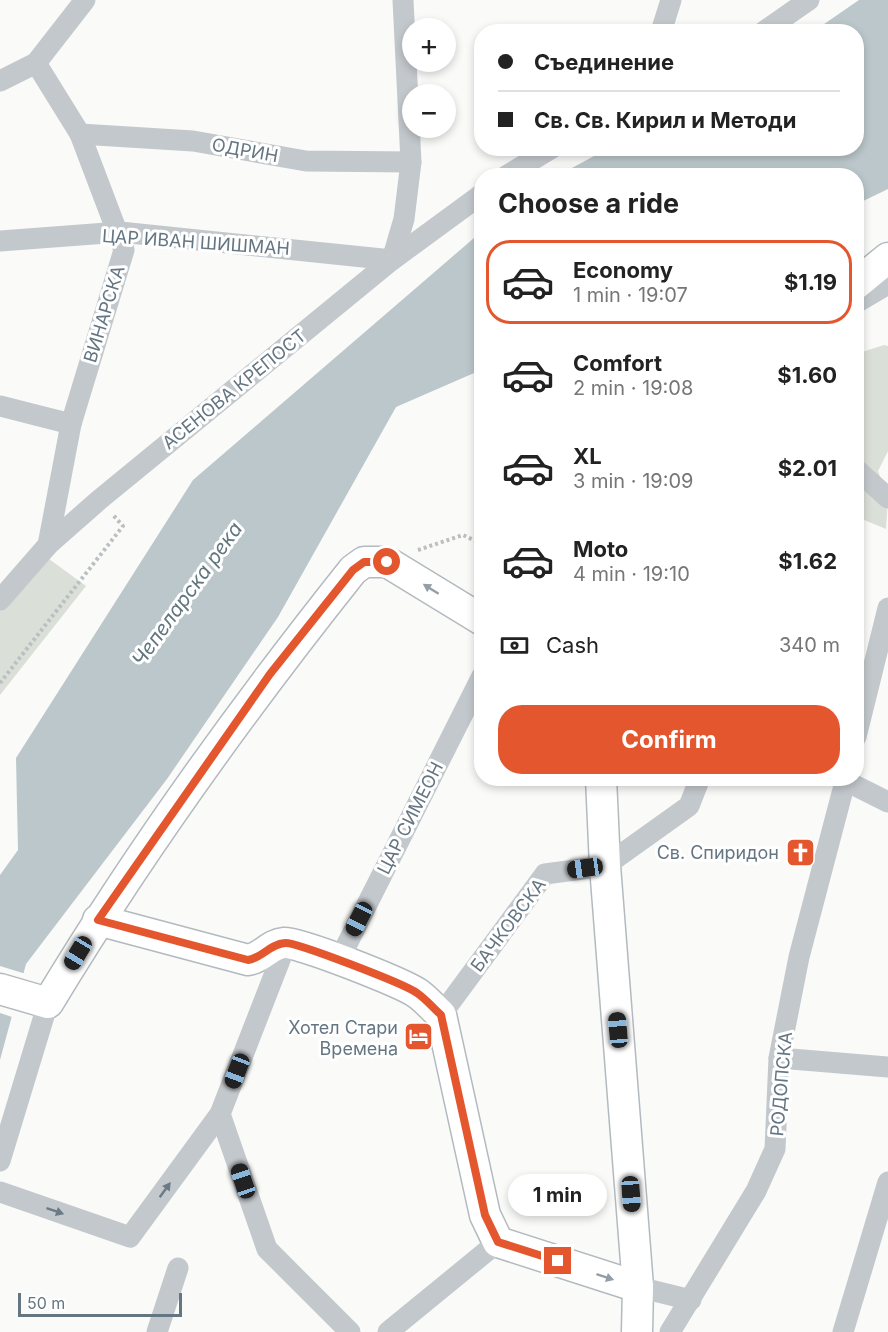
<!DOCTYPE html>
<html lang="en">
<head>
<meta charset="utf-8">
<style>
  body { margin:0; font-family:Inter,sans-serif; background:#f2f2f2; color:#222; height:100vh; display:flex; flex-direction:column; font-size:22px; white-space:nowrap }
  * { box-sizing:border-box; margin:0 }
  p { font-size:20px; color:#767676 }
  .icon { flex:none; width:33px; height:33px; fill:none; stroke:currentColor; stroke-width:2; stroke-linecap:round; stroke-linejoin:round }
  .map { position:relative; flex:1; overflow:hidden }
  .details { position:absolute; left:474px; top:168px; width:390px; height:618px; display:flex; flex-direction:column; background:#fff; border-radius:24px; box-shadow:0 3px 9px #0003 }
  .details>* { flex:none }
  .top-card { position:absolute; left:474px; top:24px; width:390px; height:132px; border-radius:24px; box-shadow:0 3px 9px #0003; display:grid; align-content:center; height:132px; padding:0 24px; background:#fff }
  .controls { position:absolute; left:402px; top:18px; display:grid; gap:12px }
  .controls a { display:grid; place-items:center; width:54px; height:54px; border-radius:50%; background:#fff; box-shadow:0 3px 9px #0003; font-size:30px }
  .scale { position:absolute; left:18px; bottom:15px; width:164px; box-sizing:border-box; padding-left:6px; border:3px solid #657683; border-top:0; font-size:16px; line-height:21px; white-space:nowrap; color:#657683; -webkit-text-stroke:4px #fff; paint-order:stroke }
  .end { position:absolute; width:27px; height:27px; margin:-14px; border:8px solid #e4572e; background:#fff; box-shadow:0 0 0 3px #fff }
  .from { border-radius:50% }
  .bubble { position:absolute; height:42px; border-radius:21px; background:#fff; box-shadow:0 3px 9px #0003; font-size:20px; font-weight:700; line-height:42px; text-align:center }
  .car { position:absolute; width:18px; height:36px; margin:-18px -9px; border-radius:8px; box-shadow:0 0 4px 2px #0007; background:linear-gradient(#222 24%,#8ab4d8 0 40%,#222 0 76%,#8ab4d8 0 86%,#222 0) }
  .top-card b { display:flex; align-items:center; gap:21px; height:57px; font-size:22px }
  .top-card b+b { border-top:2px solid #e0e0e0 }
  .top-card i { width:15px; height:15px; background:#222 }
  ul { padding:0; list-style:none }
  li { display:flex; align-items:center; gap:18px; height:84px; margin:0 12px 9px; padding:0 12px; border:3px solid transparent; border-radius:24px }
  li div { flex:1 }
  li b { display:block; font-size:22px }
  li em { font-style:normal; font-weight:700 }
  li.current { border-color:#e4572e }
  li>.icon { width:54px; height:54px; stroke-width:1.5 }
  h2 { padding:0 24px; font-size:27px; line-height:72px }
  .pay { display:flex; align-items:center; gap:15px; height:66px; padding:0 24px; font-size:22px }
  .pay p { margin-inline-start:auto }
  .action { display:flex; gap:12px; margin-top:auto; padding:12px 24px }
  .action a { flex:1; height:69px; border-radius:24px; background:#e4572e; color:#fff; font-size:24px; font-weight:700; line-height:69px; text-align:center }
  .map>svg:first-child { display:block }
  .green { fill:#dadfd7 }
  .water { fill:#bbc7cb }
  .pier { fill:#fafaf8 }
  .lines { fill:none; stroke-linecap:round; stroke-linejoin:round }
  .secondary-casing { stroke:#b3babf; stroke-width:33 }
  .path { stroke:#bbbfc2; stroke-width:4; stroke-dasharray:3 3; stroke-linecap:butt }
  .street { stroke:#c3c8cc; stroke-width:21 }
  .secondary { stroke:#fff; stroke-width:30 }
  .oneway { fill:#939fa8 }
  .oneway2 { fill:#6a7a87 }
  .route { stroke:#e4572e; stroke-width:8 }
  .labels { text-anchor:middle; dominant-baseline:central; stroke-width:6; stroke-linejoin:round; paint-order:stroke }
  .street-label { font-size:18px; fill:#657683; stroke:#fff }
  .poi-label { font-size:18px; fill:#657683; stroke:#fff; text-anchor:end }
  .water-label { font-size:20px; font-style:italic; fill:#60757c; stroke:#fff }
</style>
</head>
<body>
<div class="map">
<svg width="888" height="1332" viewBox="0 0 888 1332">
  <rect width="100%" height="100%" fill="#fafaf8"/>
  <!-- green -->
  <g class="green">
    <path d="M884,345L888,346V451L878,471L888,499L886,529L857,517L856,354Z"/>
    <path d="M45,556L86,586L0,695V609Z"/>
  </g>
  <!-- water -->
  <g class="water">
    <path d="M859,0H888V189L857,204L856,176L559,175L607,149L856,148V32L814,31Z"/>
    <path d="M481,232V370L396,407L278,617L167,779L26,964L0,1060V875L18,850L16,758L193,480Z"/>
  </g>
  <!-- pier -->
  <path class="pier" d="M0,966L26,974L15,1018L0,1013Z"/>
  <g class="lines">
    <defs>
      <g id="secondary">
        <path d="M856,284L888,258"/>
        <path d="M601,778L605,866L638,1287L637,1332"/>
        <path d="M98,920L248,960C262,958 270,944 284,943C300,942 402,983 417,993C426,999 433,1008 441,1015L485,1215L498,1242L638,1287"/>
        <path d="M0,989L48,1003C139,852 243,708 353,570L364,562H387L482,620"/>
      </g>
    </defs>
    <!-- secondary casing -->
    <use href="#secondary" class="secondary-casing"/>
    <!-- path -->
    <g class="path">
      <path d="M418,550L463,535L482,544"/>
      <path d="M0,683L123,526L113,515"/>
    </g>
    <!-- street -->
    <g class="street">
      <path d="M661,32L671,0"/>
      <path d="M763,32L809,0"/>
      <path d="M36,63L80,134L124,250L71,424L48,545"/>
      <path d="M0,81L36,63L85,0"/>
      <path d="M80,134L193,141L306,161L411,162"/>
      <path d="M506,176L552,148"/>
      <path d="M0,241L120,232L392,260L404,219L411,162L403,0"/>
      <path d="M856,303L888,284"/>
      <path d="M0,406L71,424"/>
      <path d="M856,469L888,498"/>
      <path d="M0,600L48,545L99,500L392,260L482,194"/>
      <path d="M856,737L888,608"/>
      <path d="M840,778L888,802"/>
      <path d="M339,960L482,676"/>
      <path d="M441,1015L545,874L605,866L689,806L700,778"/>
      <path d="M779,1058L888,1067"/>
      <path d="M220,1114L267,1249L350,1332"/>
      <path d="M0,1161L48,1003"/>
      <path d="M0,1192L130,1237L220,1114L287,942"/>
      <path d="M638,1287L691,1300"/>
      <path d="M157,1332L178,1268"/>
      <path d="M388,1332L498,1242"/>
      <path d="M670,1332L756,1191L775,1149L779,1058L799,957L846,778"/>
      <path d="M843,1332L888,1182"/>
    </g>
    <!-- secondary -->
    <use href="#secondary" class="secondary"/>
  </g>
  <!-- one-way arrows -->
  <defs><path id="oneway-solid" d="M-6-.8H1V-3.2L6.5 0L1 3.2V.8H-6Z" transform="scale(1.5)"/></defs>
  <g class="oneway">
    <use href="#oneway-solid" transform="translate(431 589) rotate(-148)"/>
    <use href="#oneway-solid" transform="translate(605 1277) rotate(18)"/>
  </g>
  <g class="oneway2">
    <use href="#oneway-solid" transform="translate(165 1190) rotate(-54)"/>
    <use href="#oneway-solid" transform="translate(55 1211) rotate(19)"/>
  </g>
  <g class="lines">
    <!-- route -->
    <path class="route" d="M387,562H364L353,570L270,674L98,920L248,960C262,958 270,944 285,943C296,942 405,984 417,993C426,999 433,1008 441,1015L485,1215L498,1242L558,1261"/>
  </g>
  <!-- icons -->
  <defs>
    <symbol id="church-square" viewBox="-11 -11 22 22"><rect x="-9" y="-9" width="18" height="18" rx="4" fill="#e4572e" stroke="#fff"/><path d="M-1.2-6h2.4v3.5h3.3v2.4h-3.3V6h-2.4V-.1h-3.3v-2.4h3.3Z" fill="#fff"/></symbol>
    <symbol id="hotel-square" viewBox="-11 -11 22 22"><rect x="-9" y="-9" width="18" height="18" rx="4" fill="#e4572e" stroke="#fff"/><path d="M-6-4.5h1.5V1H6V5H4.5V3h-9V5H-6ZM-4 0a1.8 1.8 0 1 1 3.6 0ZM.5 0V-2.5h3Q6-2.5 6 0Z" fill="#fff"/></symbol>
  </defs>
  <g fill-rule="evenodd">
    <use href="#church-square" x="784" y="836" width="33" height="33"/>
    <use href="#hotel-square" x="402" y="1020" width="33" height="33"/>
  </g>
  <g class="labels">
    <!-- street labels -->
    <g class="street-label">
      <text transform="translate(245 150) rotate(10)">ОДРИН</text>
      <text transform="translate(196 242) rotate(4)">ЦАР ИВАН ШИШМАН</text>
      <text transform="translate(104 314) rotate(-73)">ВИНАРСКА</text>
      <text transform="translate(234 389) rotate(-39)">АСЕНОВА КРЕПОСТ</text>
      <text transform="translate(410 818) rotate(-63)">ЦАР СИМЕОН</text>
      <text transform="translate(508 925) rotate(-53)">БАЧКОВСКА</text>
      <text transform="translate(781 1084) rotate(-85)">РОДОПСКА</text>
    </g>
    <!-- poi labels -->
    <g class="poi-label">
      <text x="779" y="852">Св. Спиридон</text>
      <text x="398" y="1027">Хотел Стари<tspan x="398" dy="21">Времена</tspan></text>
    </g>
    <!-- water labels -->
    <g class="water-label">
      <text transform="translate(187 594) rotate(-54)">Чепеларска река</text>
    </g>
  </g>
</svg>
<div class="controls">
<a>+</a>
<a>−</a>
</div>
<div class="scale">50 m</div>
<i class="end from" style="left:387px;top:562px"></i>
<i class="end" style="left:558px;top:1261px"></i>
<div class="bubble" style="left:508px;top:1174px;width:99px">1 min</div>
<i class="car" style="left:585px;top:868px;rotate:262deg"></i>
<i class="car" style="left:359px;top:919px;rotate:207deg"></i>
<i class="car" style="left:78px;top:953px;rotate:211deg"></i>
<i class="car" style="left:618px;top:1030px;rotate:355deg"></i>
<i class="car" style="left:237px;top:1071px;rotate:201deg"></i>
<i class="car" style="left:243px;top:1181px;rotate:341deg"></i>
<i class="car" style="left:631px;top:1194px;rotate:176deg"></i>
<div class="top-card">
<b><i class="from"></i>Съединение</b>
<b><i></i>Св. Св. Кирил и Методи</b>
</div>
<section class="details">
<h2>Choose a ride</h2>
<ul>
<li class="current"><svg class="icon" aria-label="car" viewBox="0 0 24 24"><path d="M5 17H2v-5l4-1 3-4h7l3 4 3 1v5h-3M9 17h6M6 11h13"/><circle cx="7" cy="17" r="2"/><circle cx="17" cy="17" r="2"/></svg><div><b>Economy</b><p>1 min · 19:07</p></div><em>$1.19</em></li>
<li><svg class="icon" aria-label="car" viewBox="0 0 24 24"><path d="M5 17H2v-5l4-1 3-4h7l3 4 3 1v5h-3M9 17h6M6 11h13"/><circle cx="7" cy="17" r="2"/><circle cx="17" cy="17" r="2"/></svg><div><b>Comfort</b><p>2 min · 19:08</p></div><em>$1.60</em></li>
<li><svg class="icon" aria-label="car" viewBox="0 0 24 24"><path d="M5 17H2v-5l4-1 3-4h7l3 4 3 1v5h-3M9 17h6M6 11h13"/><circle cx="7" cy="17" r="2"/><circle cx="17" cy="17" r="2"/></svg><div><b>XL</b><p>3 min · 19:09</p></div><em>$2.01</em></li>
<li><svg class="icon" aria-label="car" viewBox="0 0 24 24"><path d="M5 17H2v-5l4-1 3-4h7l3 4 3 1v5h-3M9 17h6M6 11h13"/><circle cx="7" cy="17" r="2"/><circle cx="17" cy="17" r="2"/></svg><div><b>Moto</b><p>4 min · 19:10</p></div><em>$1.62</em></li>
</ul>
<div class="pay"><svg class="icon" aria-label="cash" viewBox="0 0 24 24"><path d="M3 7h18v10H3z"/><circle cx="12" cy="12" r="2"/></svg>Cash<p>340 m</p></div>
<div class="action"><a>Confirm</a></div>
</section>
</div>
</body>
</html>
